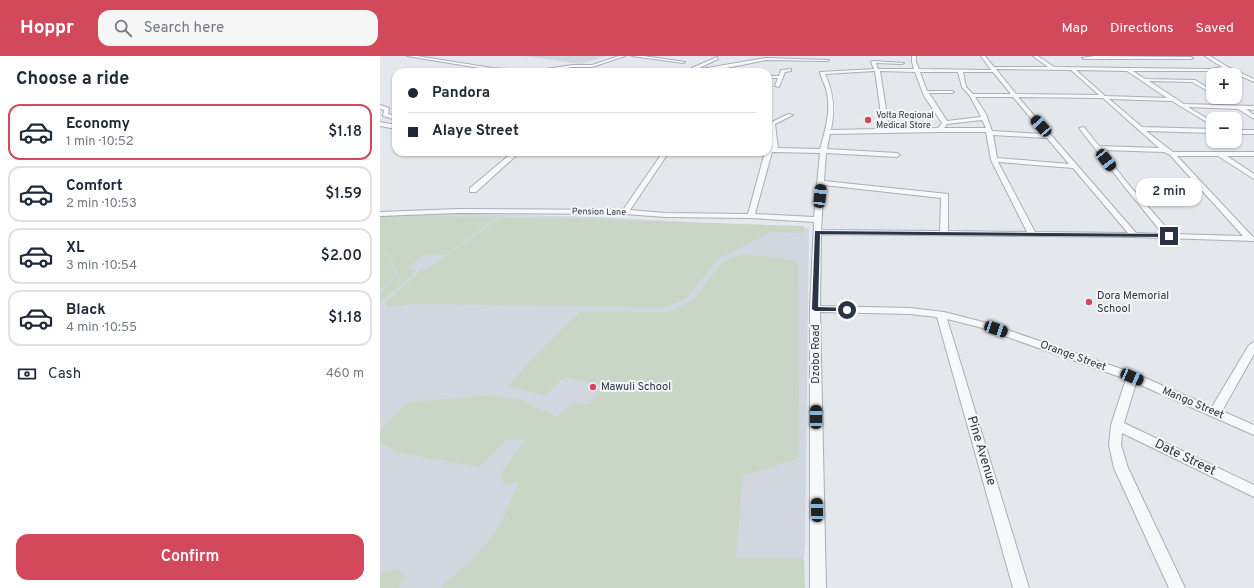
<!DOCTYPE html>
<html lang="en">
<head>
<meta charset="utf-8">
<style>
  body { margin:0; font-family:Overpass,sans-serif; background:#f6f6f7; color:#1f2937; height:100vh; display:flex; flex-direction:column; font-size:15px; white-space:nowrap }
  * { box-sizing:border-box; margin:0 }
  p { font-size:13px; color:#747a83 }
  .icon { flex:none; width:22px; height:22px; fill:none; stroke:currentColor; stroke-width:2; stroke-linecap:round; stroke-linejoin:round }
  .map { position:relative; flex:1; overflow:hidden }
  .drawer { display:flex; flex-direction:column; background:#fff; width:380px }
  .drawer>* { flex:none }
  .banner { position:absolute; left:12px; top:12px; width:380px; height:88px; border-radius:12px; box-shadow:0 1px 3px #0004; display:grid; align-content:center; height:88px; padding:0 16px; background:#fff }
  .fabs { position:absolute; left:826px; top:12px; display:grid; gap:8px }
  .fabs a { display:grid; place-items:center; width:36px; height:36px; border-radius:8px; background:#fff; box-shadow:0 1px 3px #0004; font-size:20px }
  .end { position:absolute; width:18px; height:18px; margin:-9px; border:5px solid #2b3445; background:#fff; box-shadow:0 0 0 2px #fff }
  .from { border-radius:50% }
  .bubble { position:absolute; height:28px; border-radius:12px; background:#fff; box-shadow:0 1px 3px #0004; font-size:13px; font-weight:600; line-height:28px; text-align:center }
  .car { position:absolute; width:12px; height:24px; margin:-12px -6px; border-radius:5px; box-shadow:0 0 3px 1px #0007; background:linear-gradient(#222 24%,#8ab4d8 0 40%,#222 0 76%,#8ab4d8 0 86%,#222 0) }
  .banner b { display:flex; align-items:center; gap:14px; height:38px; font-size:15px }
  .banner b+b { border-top:1px solid #e0e1e3 }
  .banner i { width:10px; height:10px; background:#1f2937 }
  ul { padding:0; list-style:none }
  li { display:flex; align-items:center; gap:12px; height:56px; margin:0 8px 6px; padding:0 8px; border:2px solid #e0e1e3; border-radius:12px }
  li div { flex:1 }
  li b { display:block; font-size:15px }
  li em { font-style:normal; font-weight:600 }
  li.on { border-color:#d1495b }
  li>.icon { width:36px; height:36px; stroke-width:1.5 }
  h2 { padding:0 16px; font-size:18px; line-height:48px }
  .pay { display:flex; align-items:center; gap:10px; height:44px; padding:0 16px; font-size:15px }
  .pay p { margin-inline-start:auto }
  .button { display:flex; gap:8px; margin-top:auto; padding:8px 16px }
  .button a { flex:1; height:46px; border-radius:12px; background:#d1495b; color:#fff; font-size:16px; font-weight:600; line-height:46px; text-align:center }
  header { display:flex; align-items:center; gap:24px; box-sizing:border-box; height:56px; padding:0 20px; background:#d1495b; color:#fff }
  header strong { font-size:19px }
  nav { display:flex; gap:22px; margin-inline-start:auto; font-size:14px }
  .search { width:280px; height:36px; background:#f6f6f7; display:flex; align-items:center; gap:10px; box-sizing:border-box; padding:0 14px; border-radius:12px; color:#747a83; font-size:15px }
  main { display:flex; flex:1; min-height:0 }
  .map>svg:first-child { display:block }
  .built { fill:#d2d6de }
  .green { fill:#c9d6c5 }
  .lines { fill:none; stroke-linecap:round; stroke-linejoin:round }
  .minor-casing { stroke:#a9aeb7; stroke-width:2 }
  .minor { fill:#f7f8fa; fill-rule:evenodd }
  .route { fill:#2b3445 }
  .poi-dot { fill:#d1495b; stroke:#f4f6f9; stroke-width:1.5 }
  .labels { text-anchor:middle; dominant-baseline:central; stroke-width:4; stroke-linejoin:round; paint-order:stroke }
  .far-poi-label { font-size:9px; fill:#2b3445; stroke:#f4f6f9; text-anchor:start }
  .far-street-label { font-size:9px; fill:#2b3445; stroke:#f4f6f9 }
  .poi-label { font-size:11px; fill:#2b3445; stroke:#f4f6f9; text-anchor:start }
  .street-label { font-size:11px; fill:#2b3445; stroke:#f4f6f9 }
  .near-street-label { font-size:13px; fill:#2b3445; stroke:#f4f6f9 }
</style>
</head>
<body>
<header>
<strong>Hoppr</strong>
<div class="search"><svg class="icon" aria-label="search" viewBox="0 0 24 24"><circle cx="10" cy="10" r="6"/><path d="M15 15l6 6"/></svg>Search here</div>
<nav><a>Map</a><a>Directions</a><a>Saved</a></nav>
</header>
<main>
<section class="drawer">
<h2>Choose a ride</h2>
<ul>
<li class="on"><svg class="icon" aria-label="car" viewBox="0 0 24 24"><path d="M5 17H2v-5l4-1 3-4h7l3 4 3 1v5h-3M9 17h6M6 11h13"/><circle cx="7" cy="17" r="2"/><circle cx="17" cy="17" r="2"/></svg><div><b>Economy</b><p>1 min · 10:52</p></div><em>$1.18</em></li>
<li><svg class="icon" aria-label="car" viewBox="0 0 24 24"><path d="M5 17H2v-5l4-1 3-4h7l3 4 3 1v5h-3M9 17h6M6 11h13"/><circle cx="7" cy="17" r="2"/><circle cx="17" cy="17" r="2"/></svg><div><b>Comfort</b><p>2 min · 10:53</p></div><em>$1.59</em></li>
<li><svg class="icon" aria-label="car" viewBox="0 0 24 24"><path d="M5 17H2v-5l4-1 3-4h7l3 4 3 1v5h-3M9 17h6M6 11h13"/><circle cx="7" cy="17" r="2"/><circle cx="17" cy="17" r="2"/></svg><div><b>XL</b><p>3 min · 10:54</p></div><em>$2.00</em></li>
<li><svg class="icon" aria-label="car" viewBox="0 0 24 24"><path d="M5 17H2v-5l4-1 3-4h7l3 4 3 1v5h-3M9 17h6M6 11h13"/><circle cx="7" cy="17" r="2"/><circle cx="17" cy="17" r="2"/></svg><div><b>Black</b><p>4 min · 10:55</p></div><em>$1.18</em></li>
</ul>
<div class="pay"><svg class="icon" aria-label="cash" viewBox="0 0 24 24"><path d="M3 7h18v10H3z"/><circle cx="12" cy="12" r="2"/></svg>Cash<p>460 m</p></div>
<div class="button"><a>Confirm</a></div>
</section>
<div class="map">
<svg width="874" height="532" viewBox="0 0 874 532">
  <rect width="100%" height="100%" fill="#e4e7ec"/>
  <!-- built -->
  <g class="built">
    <path d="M144,0H226L201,8Z"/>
    <path d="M0,157H68L213,161L429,172L425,490L421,532H0Z"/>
  </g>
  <!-- green -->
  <g class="green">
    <path d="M0,159L117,161L65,199L45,198L27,212L36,214L30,221L0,246V237L18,217L8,197L0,198Z"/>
    <path d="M120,162L205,163L424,170L425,177L391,176L338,203L305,243L291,249L280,252L58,248H31L7,252L5,247L38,218L39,214H46Z"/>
    <path d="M362,198L418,205L419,402L363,420L356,501L424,502L425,532H61L66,526L95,501L118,472L140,425L124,429L120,419L145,384H127L100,411L14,396L0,386V375L26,347L105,339L139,343L178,361L191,347L209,349L223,329L184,321L165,340L127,330L157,298L200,256H289L302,250L316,241L342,206Z"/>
    <path d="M0,199H7L16,217L0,234Z"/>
    <path d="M17,513L25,521L18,532H0V518Z"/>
  </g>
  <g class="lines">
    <defs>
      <g id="minor">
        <path d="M27,0H37L112,12L153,15L193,9H212L239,0H245L212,11H193L163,16L112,14Z"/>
        <path d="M252,0H264L305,6L303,7Z"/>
        <path d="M532,0H536V6L539,13L611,14L601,0H605L614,11H668L653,0H658L674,11L830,13L842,11L825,0H830L848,11L874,23V26L845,13L830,15H753L765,23L815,24L833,35V38L812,26L769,25L804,48L874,50V54L866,53L874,59V63L858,53L808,51L833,66V70L792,45L729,43L762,71L833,73V77L766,75L793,96H874V100H847L874,118V123L838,100H797L872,180L874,181V185L754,181L441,178L440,250L530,252L564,256L607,267L756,318L832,351L869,289L874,286V298L842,355L874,369V379L756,327L744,367L874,429V441L742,377L741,389L748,412L805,532H789L734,412L729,389L731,369L746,323L599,271L567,263L649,532H633L557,261L530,258L440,256L446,532H430V253L434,166L371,162L285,161L245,158L78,157L0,160V156L78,153L243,154L283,96H289L250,154L285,157L368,158L385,96H388V92H392L390,67L408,58L413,59L395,68L398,92L440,93C445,75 451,56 447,37C446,30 441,22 440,16L494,13L491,6L493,5L524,7L522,8L496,7L498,13H534L532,6ZM616,13L691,14L719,39L636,38ZM696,14L747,15L787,42L725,40ZM495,15L503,73L451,74C455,54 454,37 445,18ZM500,15L535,16L544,40L562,67L558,72L509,73ZM540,16H578L582,31L590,40L601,61L567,65L549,37H572L574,36L572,35H547ZM583,16H613L631,38H593L586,31ZM595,41H633L664,78L612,75L606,58ZM638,41L723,42L779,92L719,90L704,71L699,72L744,130L783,178L756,177ZM602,64L606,72H564L567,68ZM560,76H606L611,104L647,176L568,175V138L444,125L446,97L517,101L520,99L517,97L447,93L450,78ZM613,79L667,82L689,108L617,102ZM722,94L784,96L790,99L863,180L792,178L748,128ZM392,96L440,97L434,161L375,158ZM618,106L693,112L748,177L655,176ZM444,129L561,142L560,175L441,174Z"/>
        <path d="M714,0L811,1L813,2L811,3H704L702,2Z"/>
        <path d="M337,1L338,3L315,14L386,2L449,4L447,5L386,4L346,12L363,16H353L342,13L309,16L314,14L312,12Z"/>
        <path d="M411,13V15L405,16L399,31L395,30L398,22H388V20H399L401,14Z"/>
        <path d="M837,41H844L848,44L843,45Z"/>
        <path d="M0,49L9,52L8,58L16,60V64L3,60L4,54L0,53Z"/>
        <path d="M0,66L16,69V73L0,70Z"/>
        <rect x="855" y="74" width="19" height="4"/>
        <path d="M133,96H140L96,136H90V132Z"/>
      </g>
    </defs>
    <!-- minor casing -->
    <use href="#minor" class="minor-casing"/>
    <!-- minor -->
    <use href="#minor" class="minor"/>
  </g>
  <!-- route -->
  <path class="route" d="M435,175L789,178L791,180L789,181L440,178L438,251L469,252L470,254L467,255H435L432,253Z"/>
  <!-- markers -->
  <g class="poi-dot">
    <circle cx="488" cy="64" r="4"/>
    <circle cx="709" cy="246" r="4"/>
    <circle cx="213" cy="331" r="4"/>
  </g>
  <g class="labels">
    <!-- far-poi labels -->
    <g class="far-poi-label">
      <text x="496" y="59">Volta Regional<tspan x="496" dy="10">Medical Store</tspan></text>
    </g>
    <!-- far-street labels -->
    <g class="far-street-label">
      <text transform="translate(219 156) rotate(1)">Pension Lane</text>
    </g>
    <!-- poi labels -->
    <g class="poi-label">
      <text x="717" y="240">Dora Memorial<tspan x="717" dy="13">School</tspan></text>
      <text x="221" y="331">Mawuli School</text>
    </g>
    <!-- street labels -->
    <g class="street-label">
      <text transform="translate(436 298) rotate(-90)">Dzobo Road</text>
      <text transform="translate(693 300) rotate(20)">Orange Street</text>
      <text transform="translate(813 347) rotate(23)">Mango Street</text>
    </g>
    <!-- near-street labels -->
    <g class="near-street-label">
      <text transform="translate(601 395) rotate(73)">Pine Avenue</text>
      <text transform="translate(805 402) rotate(26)">Date Street</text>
    </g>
  </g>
</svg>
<div class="fabs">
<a>+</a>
<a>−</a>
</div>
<i class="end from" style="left:467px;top:254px"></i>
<i class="end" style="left:789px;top:180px"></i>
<div class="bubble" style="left:756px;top:122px;width:66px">2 min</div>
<i class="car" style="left:661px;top:70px;rotate:318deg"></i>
<i class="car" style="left:726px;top:104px;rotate:142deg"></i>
<i class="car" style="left:440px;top:140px;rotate:6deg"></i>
<i class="car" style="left:616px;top:273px;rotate:109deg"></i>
<i class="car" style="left:752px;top:321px;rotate:113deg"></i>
<i class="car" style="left:436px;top:361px;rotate:0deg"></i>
<i class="car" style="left:437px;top:454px;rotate:359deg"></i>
<div class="banner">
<b><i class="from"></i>Pandora</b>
<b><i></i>Alaye Street</b>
</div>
</div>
</main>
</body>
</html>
